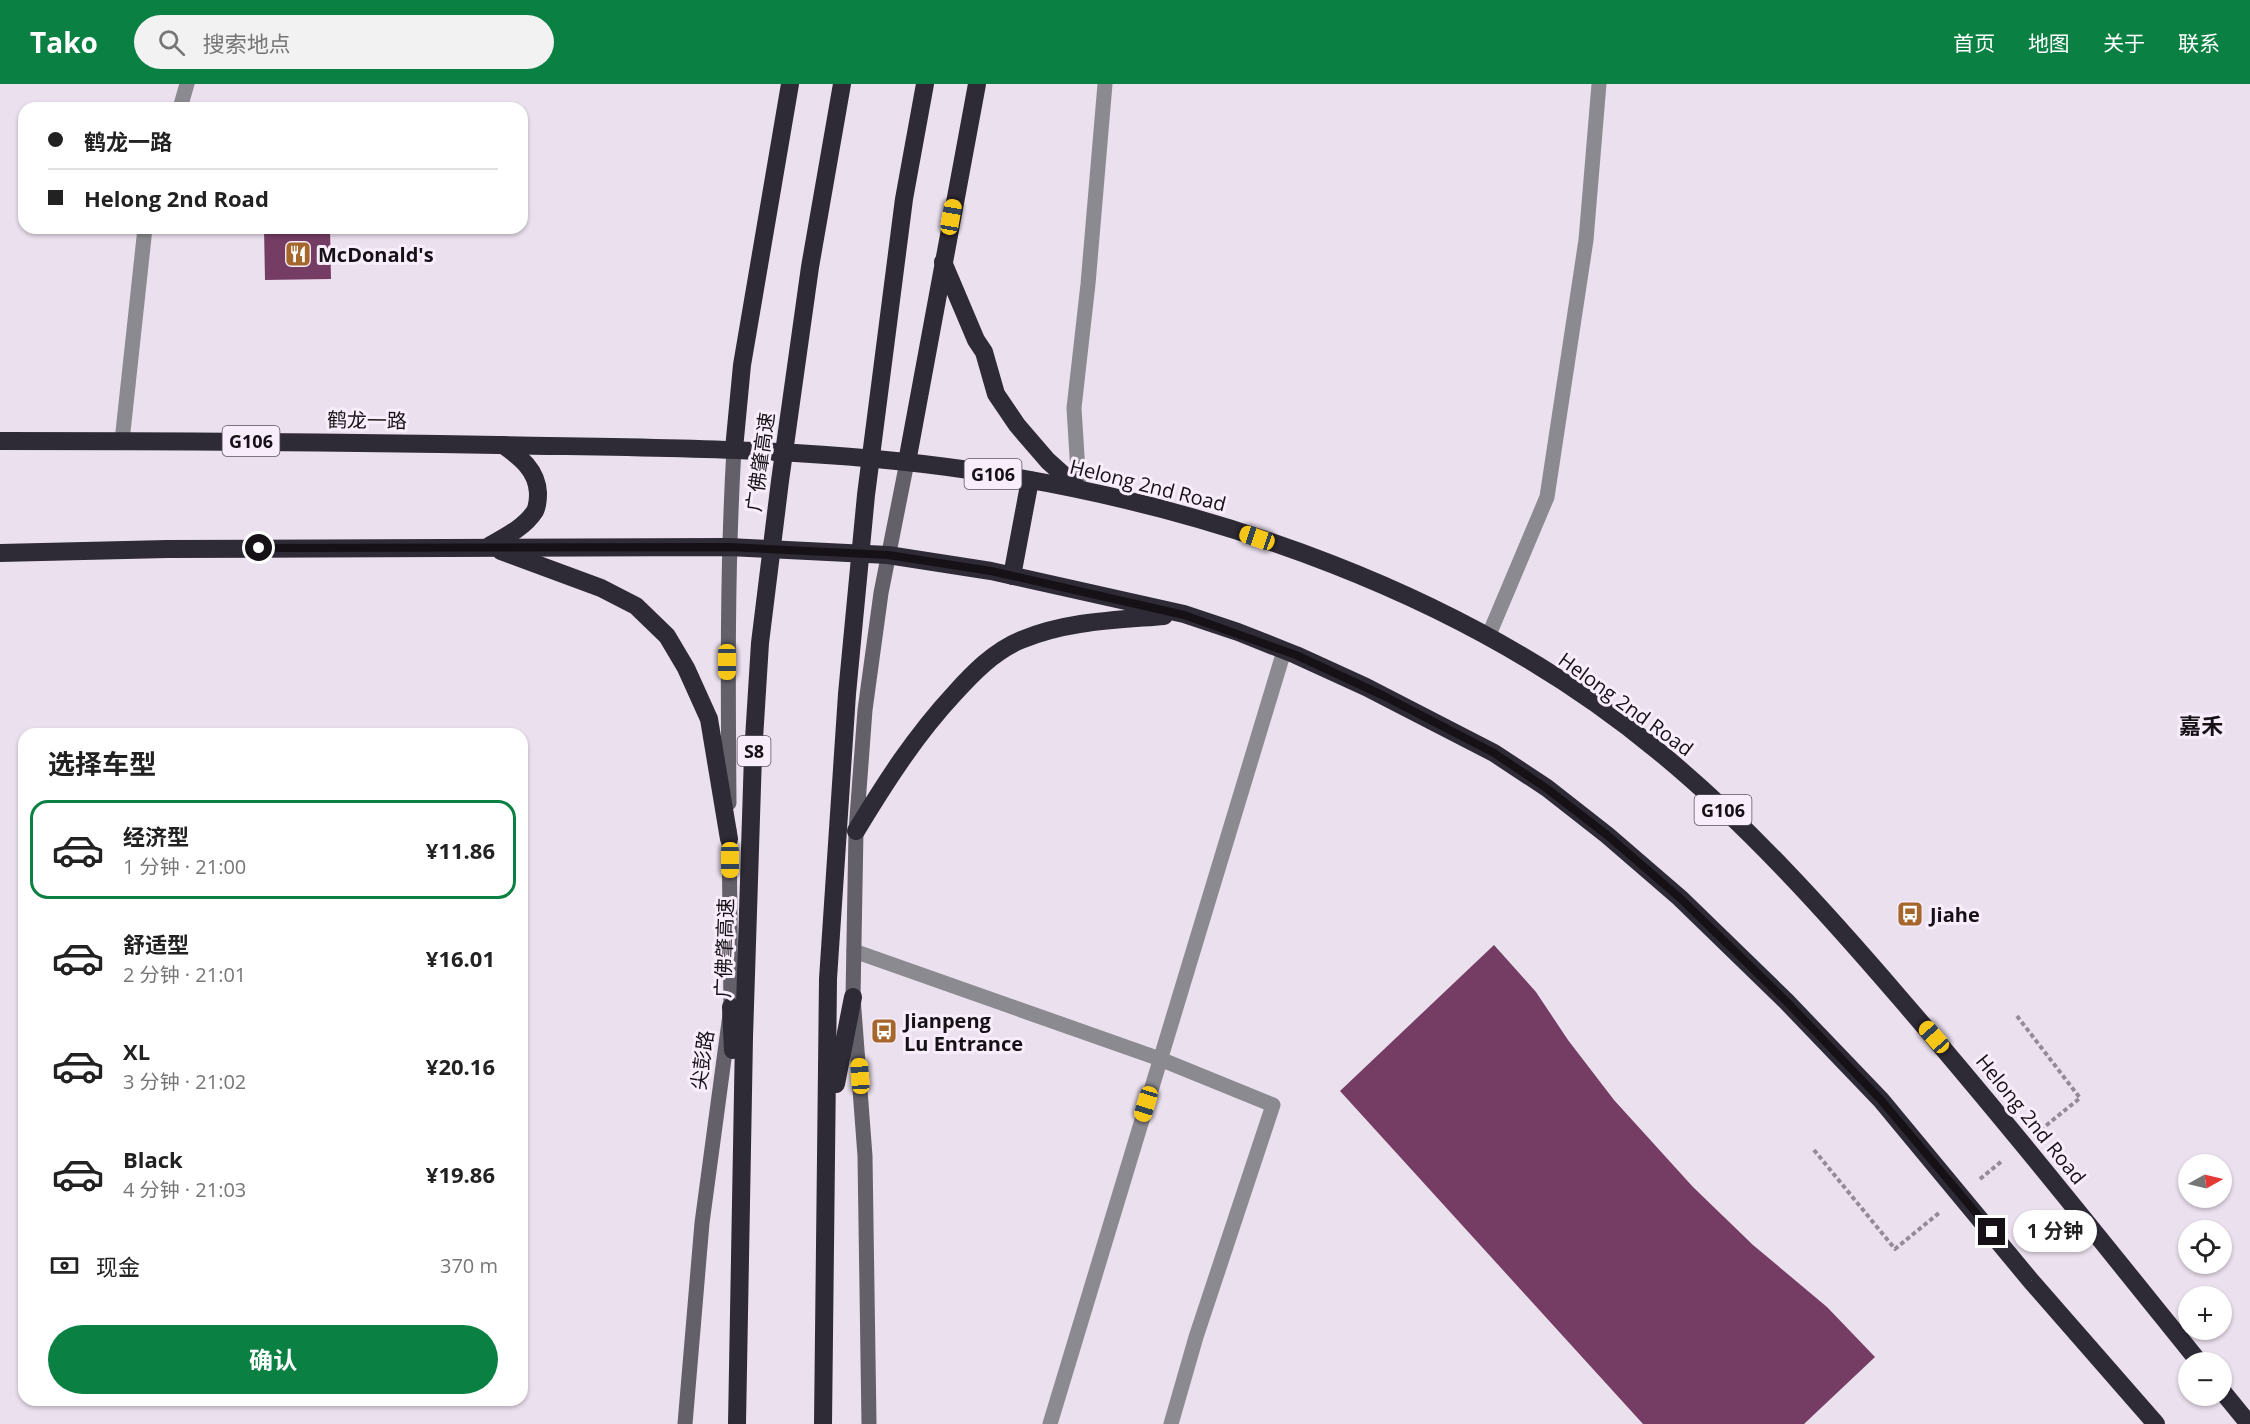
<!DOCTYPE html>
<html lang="zh">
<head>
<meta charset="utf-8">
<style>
  body { margin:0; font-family:"Open Sans","Noto Sans SC",sans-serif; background:#f2f2f2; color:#222; height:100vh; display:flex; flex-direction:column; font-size:22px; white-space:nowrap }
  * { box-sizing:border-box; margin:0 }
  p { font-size:20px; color:#767676 }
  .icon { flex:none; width:33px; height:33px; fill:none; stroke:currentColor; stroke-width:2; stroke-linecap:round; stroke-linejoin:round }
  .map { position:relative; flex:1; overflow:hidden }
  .side { position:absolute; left:18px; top:644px; width:510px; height:678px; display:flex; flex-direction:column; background:#fff; border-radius:18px; box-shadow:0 2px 4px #0004 }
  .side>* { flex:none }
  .guide { position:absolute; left:18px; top:18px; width:510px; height:132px; border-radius:18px; box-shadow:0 2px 4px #0004; display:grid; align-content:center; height:132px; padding:0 30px; background:#fff }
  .needle { width:39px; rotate:82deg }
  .controls { position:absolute; left:2178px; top:1070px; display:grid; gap:12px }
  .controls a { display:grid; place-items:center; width:54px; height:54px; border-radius:50%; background:#fff; box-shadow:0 2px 4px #0004; font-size:30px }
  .end { position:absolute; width:27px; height:27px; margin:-14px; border:8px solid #151116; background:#fff; box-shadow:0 0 0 3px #fff }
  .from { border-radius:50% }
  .bubble { position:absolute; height:42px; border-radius:21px; background:#fff; box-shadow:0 2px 4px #0004; font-size:20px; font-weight:700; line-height:42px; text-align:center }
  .car { position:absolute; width:18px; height:36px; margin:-18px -9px; border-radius:8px; box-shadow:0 0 4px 2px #0007; background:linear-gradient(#f5c518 24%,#345 0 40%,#f5c518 0 76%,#345 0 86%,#f5c518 0) }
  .guide b { display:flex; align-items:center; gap:21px; height:57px; font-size:22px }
  .guide b+b { border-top:2px solid #e0e0e0 }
  .guide i { width:15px; height:15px; background:#222 }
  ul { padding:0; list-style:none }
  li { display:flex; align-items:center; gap:18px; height:99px; margin:0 12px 9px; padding:0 18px; border:3px solid transparent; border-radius:18px }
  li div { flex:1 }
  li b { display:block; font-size:22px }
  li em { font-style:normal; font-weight:700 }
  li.active { border-color:#0b8043 }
  li>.icon { width:54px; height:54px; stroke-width:1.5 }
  h2 { padding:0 30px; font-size:27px; line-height:72px }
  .pay { display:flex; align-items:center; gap:15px; height:66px; padding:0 30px; font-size:22px }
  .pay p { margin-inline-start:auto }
  .cta { display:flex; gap:12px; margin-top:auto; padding:12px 30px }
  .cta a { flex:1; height:69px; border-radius:36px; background:#0b8043; color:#fff; font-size:24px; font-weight:700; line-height:69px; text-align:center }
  header { display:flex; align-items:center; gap:36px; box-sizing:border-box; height:84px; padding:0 30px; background:#0b8043; color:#fff }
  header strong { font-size:28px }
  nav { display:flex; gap:33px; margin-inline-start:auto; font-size:21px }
  .search { width:420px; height:54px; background:#f2f2f2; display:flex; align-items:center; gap:15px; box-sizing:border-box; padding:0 21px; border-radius:33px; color:#767676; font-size:22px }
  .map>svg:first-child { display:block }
  .building { fill:#753d64 }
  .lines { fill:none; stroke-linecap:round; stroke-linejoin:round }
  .path { stroke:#938b95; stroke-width:4; stroke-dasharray:4.5 3; stroke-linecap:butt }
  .street { stroke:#8c8a91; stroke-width:15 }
  .secondary { stroke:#636069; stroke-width:15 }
  .highway { stroke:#2e2a36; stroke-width:18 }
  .route { stroke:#151116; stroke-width:8 }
  .labels { text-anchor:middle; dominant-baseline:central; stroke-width:6; stroke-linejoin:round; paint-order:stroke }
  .shield { fill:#f8edfb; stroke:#59535b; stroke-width:1.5 }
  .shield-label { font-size:18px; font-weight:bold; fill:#151116 }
  .poi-label { font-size:20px; font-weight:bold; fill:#151116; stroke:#f8edfb; text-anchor:start }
  .street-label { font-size:20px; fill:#151116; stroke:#f8edfb }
  .quarter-label { font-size:22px; font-weight:bold; fill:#151116; stroke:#f8edfb }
</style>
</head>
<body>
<header>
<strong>Tako</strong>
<div class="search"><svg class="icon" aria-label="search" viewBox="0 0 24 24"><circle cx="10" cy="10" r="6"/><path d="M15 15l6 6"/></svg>搜索地点</div>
<nav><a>首页</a><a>地图</a><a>关于</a><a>联系</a></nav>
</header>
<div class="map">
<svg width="2250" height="1340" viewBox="0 0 2250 1340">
  <rect width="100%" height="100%" fill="#ebe0ee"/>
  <!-- building -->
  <g class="building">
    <path d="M264,144H330L331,195L265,196Z"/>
    <path d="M1494,861L1536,908L1568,956L1614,1016L1693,1103L1753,1161L1827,1223L1875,1273L1804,1340H1643L1340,1007Z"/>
  </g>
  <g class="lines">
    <!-- path -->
    <g class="path">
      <path d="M2017,932L2080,1014L2043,1044"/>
      <path d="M1814,1066L1895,1165L1939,1129"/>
      <path d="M1980,1095L2002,1077"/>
    </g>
    <!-- street -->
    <g class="street">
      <path d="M180,24L187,0"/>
      <path d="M122,357L145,144"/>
      <path d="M1079,404L1074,324L1088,200L1105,0"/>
      <path d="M1488,553L1547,413L1586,156L1599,0"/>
      <path d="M854,867L1160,975L1273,1021L1196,1253L1171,1340"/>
      <path d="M1050,1340L1284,567"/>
    </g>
    <!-- secondary -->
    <g class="secondary">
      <path d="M729,719C728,600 727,483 734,365"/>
      <path d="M685,1340L702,1139L731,923L729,746"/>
      <path d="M869,1340L865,1072L853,913L856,747L865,626L881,509L907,378"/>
    </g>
    <!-- highway -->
    <g class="highway">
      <path d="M943,178L976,256L984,268L996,310L1017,341L1048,377L1077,403"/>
      <path d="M0,357C166,357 332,358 498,361C655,364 813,363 969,386C1211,421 1467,509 1658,667C1745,738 1826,828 1899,913C2002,1032 2100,1155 2199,1278"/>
      <path d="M734,365L742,281L790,0"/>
      <path d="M907,378L977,0"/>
      <path d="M489,462C505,453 525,443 535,427C537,423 538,414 538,409C537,386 520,373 503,361"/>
      <path d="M501,467L601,504L636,522L667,552L686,584L709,635L729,755"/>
      <path d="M0,469L167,465L728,463L888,471L991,487L1184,530L1238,548L1296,571L1366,603L1494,669L1547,704L1607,751L1680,814L1786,917L1881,1016L2031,1197L2156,1340"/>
      <path d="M1012,492L1030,396"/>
      <path d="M856,747C885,699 915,652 954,610C972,590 994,567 1021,556C1066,537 1116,536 1164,532"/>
      <path d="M731,923L733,966"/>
      <path d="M836,1000L853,913"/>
      <path d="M2222,1307L2249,1340"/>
      <path d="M737,1340L744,953L753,671L760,559L780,397L810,183L842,0"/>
      <path d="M823,1340L828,895L847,610L866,411L904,115L925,0"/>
    </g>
  </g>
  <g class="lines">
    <!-- route -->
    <path class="route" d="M259,464L728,463L888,471L991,487L1184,531L1296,571L1382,611L1494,669L1546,704L1607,751L1680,814L1786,917L1881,1016L1992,1148"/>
  </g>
  <!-- icons -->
  <defs>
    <symbol id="restaurant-square" viewBox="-11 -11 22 22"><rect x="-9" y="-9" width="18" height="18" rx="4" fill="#a5672c" stroke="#f8edfb"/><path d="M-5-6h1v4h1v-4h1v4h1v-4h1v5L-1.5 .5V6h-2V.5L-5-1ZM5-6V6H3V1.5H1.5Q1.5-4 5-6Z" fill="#fff"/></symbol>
    <symbol id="bus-square" viewBox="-11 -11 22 22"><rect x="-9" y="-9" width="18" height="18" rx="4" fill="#a5672c" stroke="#f8edfb"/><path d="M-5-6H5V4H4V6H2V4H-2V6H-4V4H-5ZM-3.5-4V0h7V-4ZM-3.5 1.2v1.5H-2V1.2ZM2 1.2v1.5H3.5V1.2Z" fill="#fff"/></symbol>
  </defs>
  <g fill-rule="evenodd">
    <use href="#restaurant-square" x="283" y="155" width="30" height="30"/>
    <use href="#bus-square" x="1895" y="815" width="30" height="30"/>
    <use href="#bus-square" x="869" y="932" width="30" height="30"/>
  </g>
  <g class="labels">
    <!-- shield labels -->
    <g class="shield">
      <rect x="222.5" y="342" width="57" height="30" rx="4.5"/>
      <rect x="964.5" y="375" width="57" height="30" rx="4.5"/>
      <rect x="737.5" y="652" width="33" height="30" rx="4.5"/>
      <rect x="1694.5" y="711" width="57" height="30" rx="4.5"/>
    </g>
    <g class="shield-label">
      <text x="251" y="357">G106</text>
      <text x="993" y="390">G106</text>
      <text x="754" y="667">S8</text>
      <text x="1723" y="726">G106</text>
    </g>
    <!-- poi labels -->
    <g class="poi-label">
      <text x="318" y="170">McDonald's</text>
      <text x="1930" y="830">Jiahe</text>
      <text x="904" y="936">Jianpeng<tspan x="904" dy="23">Lu Entrance</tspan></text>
    </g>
    <!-- street labels -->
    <g class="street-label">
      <text transform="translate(367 336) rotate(1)">鹤龙一路</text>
      <text transform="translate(760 378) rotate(-82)">广佛肇高速</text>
      <text transform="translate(1148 401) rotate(14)">Helong 2nd Road</text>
      <text transform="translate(1626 620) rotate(36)">Helong 2nd Road</text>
      <text transform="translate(724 864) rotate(-88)">广佛肇高速</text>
      <text transform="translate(702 976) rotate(-82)">尖彭路</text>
      <text transform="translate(2031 1035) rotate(51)">Helong 2nd Road</text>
    </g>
    <!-- quarter labels -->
    <g class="quarter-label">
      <text x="2201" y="641">嘉禾</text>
    </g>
  </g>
</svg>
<div class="controls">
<a><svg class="needle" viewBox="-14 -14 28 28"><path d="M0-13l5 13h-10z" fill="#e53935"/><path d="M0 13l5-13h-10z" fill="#767676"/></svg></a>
<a><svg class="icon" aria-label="locate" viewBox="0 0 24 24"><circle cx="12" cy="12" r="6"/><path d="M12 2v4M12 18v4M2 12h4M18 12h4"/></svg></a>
<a>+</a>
<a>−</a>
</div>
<i class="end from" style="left:259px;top:464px"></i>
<i class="end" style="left:1992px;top:1148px"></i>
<div class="bubble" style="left:2013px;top:1126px;width:84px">1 分钟</div>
<i class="car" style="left:951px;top:133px;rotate:10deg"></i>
<i class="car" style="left:1257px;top:454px;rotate:289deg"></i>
<i class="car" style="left:727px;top:578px;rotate:180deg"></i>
<i class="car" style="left:730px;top:776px;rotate:180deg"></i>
<i class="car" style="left:1934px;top:953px;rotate:319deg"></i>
<i class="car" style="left:860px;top:992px;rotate:356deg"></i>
<i class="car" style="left:1146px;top:1020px;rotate:197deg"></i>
<div class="guide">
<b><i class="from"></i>鹤龙一路</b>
<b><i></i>Helong 2nd Road</b>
</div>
<section class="side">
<h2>选择车型</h2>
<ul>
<li class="active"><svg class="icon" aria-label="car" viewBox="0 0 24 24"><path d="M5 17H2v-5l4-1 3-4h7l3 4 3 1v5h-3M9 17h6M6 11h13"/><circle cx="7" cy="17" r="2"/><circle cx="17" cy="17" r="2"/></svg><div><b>经济型</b><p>1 分钟 · 21:00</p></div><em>¥11.86</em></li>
<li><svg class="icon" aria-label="car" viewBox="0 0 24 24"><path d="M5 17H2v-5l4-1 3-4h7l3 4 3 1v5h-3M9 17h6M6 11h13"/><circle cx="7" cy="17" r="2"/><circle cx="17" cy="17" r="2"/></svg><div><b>舒适型</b><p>2 分钟 · 21:01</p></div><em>¥16.01</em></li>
<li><svg class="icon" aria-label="car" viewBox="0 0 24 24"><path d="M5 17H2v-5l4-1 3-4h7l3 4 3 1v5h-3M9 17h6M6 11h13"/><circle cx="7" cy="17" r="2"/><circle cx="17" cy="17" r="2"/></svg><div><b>XL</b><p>3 分钟 · 21:02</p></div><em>¥20.16</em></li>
<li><svg class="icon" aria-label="car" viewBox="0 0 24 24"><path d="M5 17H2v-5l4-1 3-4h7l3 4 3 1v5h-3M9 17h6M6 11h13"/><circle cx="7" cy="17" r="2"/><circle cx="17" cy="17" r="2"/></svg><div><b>Black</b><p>4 分钟 · 21:03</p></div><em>¥19.86</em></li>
</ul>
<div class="pay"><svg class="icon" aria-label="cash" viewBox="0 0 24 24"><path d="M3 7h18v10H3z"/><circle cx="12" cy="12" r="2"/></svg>现金<p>370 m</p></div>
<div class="cta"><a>确认</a></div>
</section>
</div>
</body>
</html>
